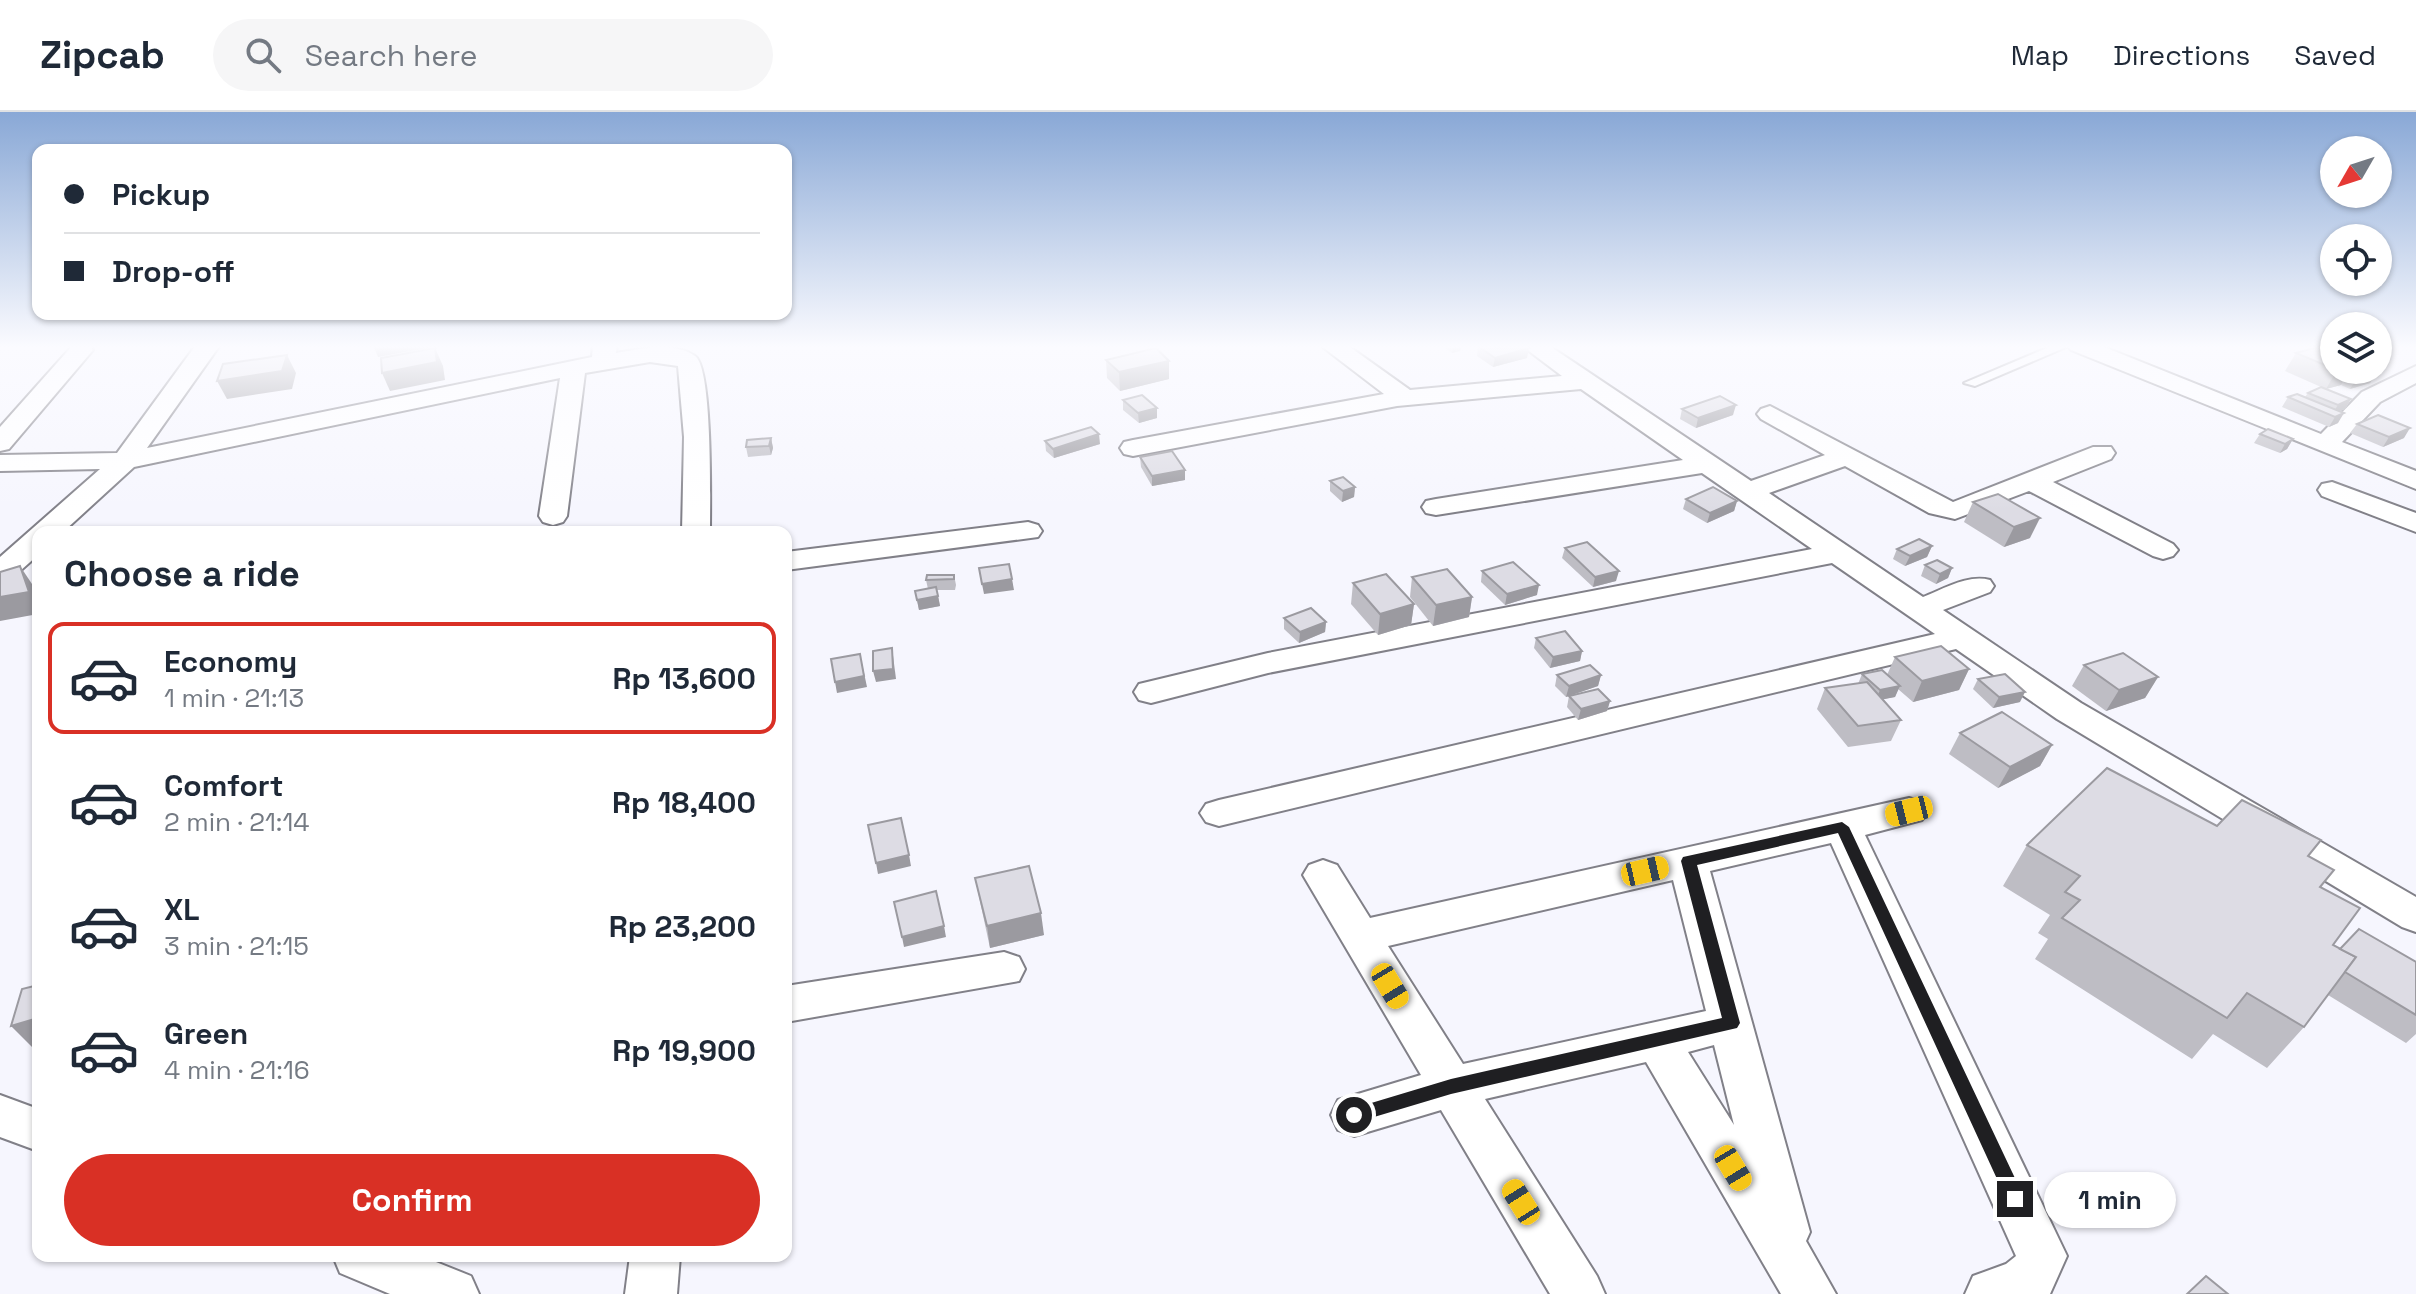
<!DOCTYPE html>
<html lang="en">
<head>
<meta charset="utf-8">
<style>
  body { margin:0; font-family:"Space Grotesk",sans-serif; background:#f6f6f7; color:#1f2937; height:100vh; display:flex; flex-direction:column; font-size:30px; white-space:nowrap }
  * { box-sizing:border-box; margin:0 }
  p { font-size:26px; color:#747a83 }
  .icon { flex:none; width:44px; height:44px; fill:none; stroke:currentColor; stroke-width:2; stroke-linecap:round; stroke-linejoin:round }
  .map { position:relative; flex:1; overflow:hidden }
  .details { position:absolute; left:32px; top:414px; width:760px; height:736px; display:flex; flex-direction:column; background:#fff; border-radius:16px; box-shadow:0 2px 6px #0004 }
  .details>* { flex:none }
  .banner { position:absolute; left:32px; top:32px; width:760px; height:176px; border-radius:16px; box-shadow:0 2px 6px #0004; display:grid; align-content:center; height:176px; padding:0 32px; background:#fff }
  .needle { width:52px; rotate:231deg }
  .tools { position:absolute; left:2320px; top:24px; display:grid; gap:16px }
  .tools a { display:grid; place-items:center; width:72px; height:72px; border-radius:50%; background:#fff; box-shadow:0 2px 6px #0004; font-size:40px }
  .end { position:absolute; width:36px; height:36px; margin:-18px; border:10px solid #1f1f22; background:#fff; box-shadow:0 0 0 4px #fff }
  .from { border-radius:50% }
  .bubble { position:absolute; height:56px; border-radius:28px; background:#fff; box-shadow:0 2px 6px #0004; font-size:26px; font-weight:800; line-height:56px; text-align:center }
  .car { position:absolute; width:24px; height:48px; margin:-24px -12px; border-radius:10px; box-shadow:0 0 6px 2px #0007; background:linear-gradient(#f5c518 24%,#345 0 40%,#f5c518 0 76%,#345 0 86%,#f5c518 0) }
  .banner b { display:flex; align-items:center; gap:28px; height:76px; font-size:30px }
  .banner b+b { border-top:2px solid #e0e1e3 }
  .banner i { width:20px; height:20px; background:#1f2937 }
  ul { padding:0; list-style:none }
  li { display:flex; align-items:center; gap:24px; height:112px; margin:0 16px 12px; padding:0 16px; border:4px solid transparent; border-radius:16px }
  li div { flex:1 }
  li b { display:block; font-size:30px }
  li em { font-style:normal; font-weight:800 }
  li.selected { border-color:#d93025 }
  li>.icon { width:72px; height:72px; stroke-width:1.5 }
  h2 { padding:0 32px; font-size:36px; line-height:96px }
  .button { display:flex; gap:16px; margin-top:auto; padding:16px 32px }
  .button a { flex:1; height:92px; border-radius:48px; background:#d93025; color:#fff; font-size:32px; font-weight:800; line-height:92px; text-align:center }
  header { display:flex; align-items:center; gap:48px; box-sizing:border-box; height:112px; padding:0 40px; background:#fff; border-bottom:2px solid #e0e1e3 }
  header strong { font-size:38px }
  nav { display:flex; gap:44px; margin-inline-start:auto; font-size:28px }
  .search { width:560px; height:72px; background:#f6f6f7; display:flex; align-items:center; gap:20px; box-sizing:border-box; padding:0 28px; border-radius:44px; color:#747a83; font-size:30px }
  .map>svg:first-child { display:block }
  .lines { fill:none; stroke-linecap:round; stroke-linejoin:round }
  .service-casing { stroke:#818088; stroke-width:4 }
  .minor-casing { stroke:#818088; stroke-width:4 }
  .service { fill:#fff; fill-rule:evenodd }
  .minor { fill:#fff; fill-rule:evenodd }
  .wall { fill:#bebdc4 }
  .shaded-wall { fill:#9b9aa0 }
  .building { fill:#dddce4; stroke:#9b9aa0; stroke-width:2 }
  .route { fill:#1f1f22 }
</style>
</head>
<body>
<header>
<strong>Zipcab</strong>
<div class="search"><svg class="icon" aria-label="search" viewBox="0 0 24 24"><circle cx="10" cy="10" r="6"/><path d="M15 15l6 6"/></svg>Search here</div>
<nav><a>Map</a><a>Directions</a><a>Saved</a></nav>
</header>
<div class="map">
<svg width="2416" height="1182" viewBox="0 0 2416 1182">
  <rect width="100%" height="100%" fill="#f6f6fe"/>
  <g class="lines">
    <defs>
      <path id="service" d="M2054,233H2071L1975,274L1964,271Z"/>
      <g id="minor">
        <path d="M73,233H89L93,238L9,337L0,339V315Z"/>
        <path d="M196,233H220L147,336L592,245L593,233H617L616,241C639,237 674,229 695,244C713,256 710,393 710,420H682L684,325L678,254L650,250L585,261L567,404L563,410L553,413L543,410L539,404L560,266L134,355L63,420H38V443L11,467L0,470V445L100,357L0,359V343L117,341Z"/>
        <path d="M1320,233H1347L1410,278L1562,264L1521,233H1548L1751,369L1825,343L1761,307L1757,302L1761,297L1770,294L1953,390L2093,335H2111L2115,341L2111,347L2053,370L2173,432L2178,438L2173,444L2163,447L2153,444L2029,379L1955,407L1929,401L1845,354L1769,381L1923,485C1944,477 1968,462 1990,468L1994,474L1990,480L1943,498L2081,591L2416,785V820L2402,815L2057,607L1956,537L1219,714L1206,710L1200,701L1206,692L1219,688L1935,522L1832,451L1268,561L1151,591L1139,588L1134,580L1139,572L1268,541L1812,437L1702,361L1436,403L1426,401L1422,395L1426,389L1436,387L1683,348L1581,277L1397,294L1133,344L1124,342L1120,336L1124,330L1133,328L1384,282Z"/>
        <path d="M2067,233H2099L2321,322L2362,280L2416,254V271L2380,290L2342,330L2416,359V377L2071,238Z"/>
        <path d="M2332,370L2416,401V420L2322,384L2318,378L2322,372Z"/>
        <path d="M1028,410L1038,413L1042,419L1038,425L786,458V440Z"/>
        <path d="M1909,686L1922,690L1928,699L1922,708L1865,723L2067,1144L2050,1182H1965L1973,1164L2006,1152L2016,1144L1831,731L1710,759L1810,1120L1806,1129L1836,1182H1781L1646,950L1485,987L1597,1164L1605,1182H1550L1441,998L1354,1024L1338,1018L1331,1003L1338,988L1421,963L1303,763L1309,753L1323,748L1337,753L1370,806ZM1673,768L1706,899L1463,952L1388,834ZM1714,933L1734,1013L1688,940Z"/>
        <path d="M1004,840L1019,845L1025,857L1019,869L786,910V874Z"/>
        <path d="M0,983L38,997V1039L0,1025Z"/>
        <path d="M333,1144H421L471,1164L479,1182H390L340,1161Z"/>
        <path d="M630,1144H680L677,1182H625Z"/>
      </g>
    </defs>
    <!-- service casing -->
    <use href="#service" class="service-casing"/>
    <!-- minor casing -->
    <use href="#minor" class="minor-casing"/>
    <!-- service -->
    <use href="#service" class="service"/>
    <!-- minor -->
    <use href="#minor" class="minor"/>
  </g>
  <!-- wall -->
  <g class="wall">
    <path d="M1441,233H1466L1461,234L1460,239L1452,241Z"/>
    <path d="M1478,234L1497,236L1527,246L1493,255L1477,244Z"/>
    <path d="M2334,237V258H2378L2382,253L2370,271L2350,277L2341,273L2326,277L2351,287L2345,297L2339,299L2338,311L2329,315L2282,295L2288,285H2305L2308,281L2321,275L2285,259L2296,241Z"/>
    <path d="M1106,248L1169,249V267L1120,279L1107,266Z"/>
    <path d="M1123,288L1157,296V306L1139,311L1123,298Z"/>
    <path d="M1682,297L1733,303L1696,316L1680,307Z"/>
    <path d="M2357,312L2404,326L2383,335L2350,321Z"/>
    <path d="M2260,322L2293,327L2287,337L2280,341L2254,331Z"/>
    <path d="M771,326L773,336L771,343L748,345L746,335Z"/>
    <path d="M1045,329L1100,332L1054,346L1046,339Z"/>
    <path d="M1140,345L1185,368L1152,374L1141,355Z"/>
    <path d="M1330,369L1355,375L1354,385L1342,390L1330,379Z"/>
    <path d="M1998,382L2030,426L2004,435L1964,410L1973,390Z"/>
    <path d="M1686,387L1737,389L1734,399L1707,411L1683,397Z"/>
    <path d="M1932,434L1927,445L1905,454L1893,447L1897,437Z"/>
    <path d="M1565,436L1616,469L1593,475L1562,446Z"/>
    <path d="M1925,453L1952,456L1948,466L1936,472L1921,464Z"/>
    <path d="M1482,459L1537,483L1505,493L1481,470Z"/>
    <path d="M954,463L956,473L955,478H937L940,494L919,498L915,479L928,477L926,468Z"/>
    <path d="M1412,465L1472,485L1469,505L1433,514L1410,485Z"/>
    <path d="M1353,471L1414,492L1411,513L1378,523L1351,492Z"/>
    <path d="M1284,506L1326,510L1325,520L1299,531L1284,517Z"/>
    <path d="M1536,526L1582,539L1580,549L1550,556L1534,536Z"/>
    <path d="M1895,545L1969,557L1959,578L1913,590L1898,577L1895,585L1883,587L1901,608L1891,629L1848,635L1817,597L1825,576L1858,572L1862,562L1887,563Z"/>
    <path d="M2084,553L2158,565L2145,586L2106,599L2072,574Z"/>
    <path d="M1557,563H1601L1598,574L1566,585L1555,574Z"/>
    <path d="M1978,567L2020,590L1993,596L1973,577Z"/>
    <path d="M1569,584L1610,589L1607,599L1578,608L1567,595Z"/>
    <path d="M1960,621L2052,633L2040,654L1998,676L1949,642Z"/>
    <path d="M2217,714L2308,744L2320,775L2333,833L2340,837L2416,850V922L2406,931L2328,883L2304,915L2267,956L2213,922L2192,947L2035,847L2048,827L2038,821L2050,803L2003,774L2027,733Z"/>
    <path d="M975,766L1044,823L990,836Z"/>
  </g>
  <!-- shaded-wall -->
  <g class="shaded-wall">
    <path d="M373,233H439V234L378,245Z"/>
    <path d="M1453,233H1461L1460,239L1452,241Z"/>
    <path d="M435,236L443,254L445,268L390,279L382,261Z"/>
    <path d="M1529,236L1527,246L1493,255L1495,246Z"/>
    <path d="M287,243L296,261L292,277L227,287L217,269Z"/>
    <path d="M1169,249V267L1120,279L1119,260Z"/>
    <path d="M2382,253L2370,271L2350,277L2362,258H2378V254Z"/>
    <path d="M2337,258H2350L2341,273L2326,277Z"/>
    <path d="M2351,287L2345,297L2332,302L2338,293Z"/>
    <path d="M1736,293L1733,303L1696,316L1698,306Z"/>
    <path d="M1157,296V306L1139,311L1138,301Z"/>
    <path d="M2344,301L2338,311L2329,315L2335,305Z"/>
    <path d="M2410,316L2404,326L2383,335L2389,325Z"/>
    <path d="M1099,322L1100,332L1054,346L1053,337Z"/>
    <path d="M771,326L773,336L771,343L769,334Z"/>
    <path d="M2293,327L2287,337L2280,341L2285,332Z"/>
    <path d="M1185,358V368L1152,374V364Z"/>
    <path d="M1355,375L1354,385L1342,390L1343,379Z"/>
    <path d="M1737,389L1734,399L1707,411L1710,401Z"/>
    <path d="M2040,406L2030,426L2004,435L2014,415Z"/>
    <path d="M1932,434L1927,445L1905,454L1910,444Z"/>
    <path d="M20,454L34,475L38,484V502L0,509V485Z"/>
    <path d="M1952,456L1948,466L1936,472L1940,462Z"/>
    <path d="M1619,459L1616,469L1593,475L1595,465Z"/>
    <path d="M1012,467L1014,478L984,482L982,472Z"/>
    <path d="M1539,473L1537,483L1505,493L1507,482Z"/>
    <path d="M938,484L940,494L919,498L917,488Z"/>
    <path d="M1472,485L1469,505L1433,514L1436,493Z"/>
    <path d="M1414,492L1411,513L1378,523L1380,502Z"/>
    <path d="M1326,510L1325,520L1299,531L1300,520Z"/>
    <path d="M892,536L896,567L876,570L873,559Z"/>
    <path d="M1582,539L1580,549L1550,556L1553,545Z"/>
    <path d="M860,542L867,575L837,581L835,570Z"/>
    <path d="M1969,557L1959,578L1913,590L1922,569Z"/>
    <path d="M1601,563L1598,574L1566,585L1569,574Z"/>
    <path d="M2158,565L2145,586L2106,599L2119,578Z"/>
    <path d="M1900,574L1895,585L1875,589L1880,578Z"/>
    <path d="M2025,580L2020,590L1993,596L1999,585Z"/>
    <path d="M1610,589L1607,599L1578,608L1581,597Z"/>
    <path d="M2052,633L2040,654L1998,676L2010,655Z"/>
    <path d="M909,743L911,754L878,762L876,751Z"/>
    <path d="M1041,801L1044,823L990,836L987,814Z"/>
    <path d="M944,814L946,825L904,835L902,825Z"/>
    <path d="M38,906V933L32,935L11,914Z"/>
  </g>
  <!-- building -->
  <g class="building">
    <path d="M1484,233H1493L1497,236L1508,233H1523L1529,236L1495,246L1478,234Z"/>
    <path d="M2324,233L2334,237V257L2296,241Z"/>
    <path d="M435,236L437,250L382,261L381,246Z"/>
    <path d="M1156,236L1169,249L1119,260L1106,248Z"/>
    <path d="M287,243L282,259L217,269L223,252Z"/>
    <path d="M2321,275L2351,287L2338,293L2308,281Z"/>
    <path d="M2297,282L2344,301L2335,305L2288,285Z"/>
    <path d="M1142,283L1157,296L1138,301L1123,288Z"/>
    <path d="M1720,284L1736,293L1698,306L1682,297Z"/>
    <path d="M2378,303L2410,316L2389,325L2357,312Z"/>
    <path d="M1091,315L1099,322L1053,337L1045,329Z"/>
    <path d="M2268,317L2293,327L2285,332L2260,322Z"/>
    <path d="M771,326L769,334L746,335L747,328Z"/>
    <path d="M1172,339L1185,358L1152,364L1140,345Z"/>
    <path d="M1343,365L1355,375L1343,379L1330,369Z"/>
    <path d="M1713,375L1737,389L1710,401L1686,387Z"/>
    <path d="M1998,382L2040,406L2014,415L1973,390Z"/>
    <path d="M1919,427L1932,434L1910,444L1897,437Z"/>
    <path d="M1587,430L1619,459L1595,465L1565,436Z"/>
    <path d="M1937,448L1952,456L1940,462L1925,453Z"/>
    <path d="M1513,450L1539,473L1507,482L1482,459Z"/>
    <path d="M1009,452L1012,467L982,472L979,456Z"/>
    <path d="M20,454L29,480L0,485V460Z"/>
    <path d="M1447,457L1472,485L1436,493L1412,465Z"/>
    <path d="M1386,462L1414,492L1380,502L1353,471Z"/>
    <path d="M927,463H954V467L926,468Z"/>
    <path d="M936,475L938,484L917,488L915,479Z"/>
    <path d="M1311,496L1326,510L1300,520L1284,506Z"/>
    <path d="M1565,519L1582,539L1553,545L1536,526Z"/>
    <path d="M1941,534L1969,557L1922,569L1895,545Z"/>
    <path d="M892,536L893,557L873,559V539Z"/>
    <path d="M2123,541L2158,565L2119,578L2084,553Z"/>
    <path d="M860,542L864,564L835,570L831,547Z"/>
    <path d="M1590,553L1601,563L1569,574L1557,563Z"/>
    <path d="M1882,558L1900,574L1880,578L1862,562Z"/>
    <path d="M2005,562L2025,580L1999,585L1978,567Z"/>
    <path d="M1867,570L1901,608L1858,614L1825,576Z"/>
    <path d="M1598,577L1610,589L1581,597L1569,584Z"/>
    <path d="M2002,600L2052,633L2010,655L1960,621Z"/>
    <path d="M2107,656L2217,714L2242,688L2321,728L2308,744L2334,758L2320,775L2360,796L2333,833L2356,845L2304,915L2247,881L2227,906L2062,806L2080,788L2065,780L2080,764L2027,733Z"/>
    <path d="M901,706L909,743L876,751L868,713Z"/>
    <path d="M1029,754L1041,801L987,814L975,766Z"/>
    <path d="M936,779L944,814L902,825L894,790Z"/>
    <path d="M2359,817L2416,850V903L2345,860L2356,845L2340,837Z"/>
    <path d="M38,873V906L11,914L22,877Z"/>
    <path d="M2206,1164L2228,1182H2187Z"/>
  </g>
  <!-- sky -->
  <linearGradient id="sky" x2="0" y2="1"><stop stop-color="#89a8d6"/><stop offset="0.59" stop-color="#fbfbff"/><stop offset="1" stop-color="#fbfbff" stop-opacity="0"/></linearGradient>
  <rect width="2416" height="398" fill="url(#sky)"/>
  <!-- route -->
  <path class="route" d="M1842,710L1849,715L2022,1081L2025,1087L2022,1093L2015,1096L2009,1093L1838,721L1697,753L1740,911L1737,916L1451,982L1354,1011L1348,1009L1345,1003L1348,998L1451,967L1722,906L1681,749L1683,745Z"/>
</svg>
<div class="tools">
<a><svg class="needle" viewBox="-14 -14 28 28"><path d="M0-13l5 13h-10z" fill="#e53935"/><path d="M0 13l5-13h-10z" fill="#747a83"/></svg></a>
<a><svg class="icon" aria-label="locate" viewBox="0 0 24 24"><circle cx="12" cy="12" r="6"/><path d="M12 2v4M12 18v4M2 12h4M18 12h4"/></svg></a>
<a><svg class="icon" aria-label="layers" viewBox="0 0 24 24"><path d="M12 4l9 5-9 5-9-5zM3 14l9 5 9-5"/></svg></a>
</div>
<i class="end from" style="left:1354px;top:1003px"></i>
<i class="end" style="left:2015px;top:1087px"></i>
<div class="bubble" style="left:2044px;top:1060px;width:132px">1 min</div>
<i class="car" style="left:1909px;top:699px;rotate:256deg"></i>
<i class="car" style="left:1645px;top:759px;rotate:77deg"></i>
<i class="car" style="left:1390px;top:874px;rotate:149deg"></i>
<i class="car" style="left:1733px;top:1056px;rotate:149deg"></i>
<i class="car" style="left:1521px;top:1090px;rotate:328deg"></i>
<div class="banner">
<b><i class="from"></i>Pickup</b>
<b><i></i>Drop-off</b>
</div>
<section class="details">
<h2>Choose a ride</h2>
<ul>
<li class="selected"><svg class="icon" aria-label="car" viewBox="0 0 24 24"><path d="M5 17H2v-5l4-1 3-4h7l3 4 3 1v5h-3M9 17h6M6 11h13"/><circle cx="7" cy="17" r="2"/><circle cx="17" cy="17" r="2"/></svg><div><b>Economy</b><p>1 min · 21:13</p></div><em>Rp 13,600</em></li>
<li><svg class="icon" aria-label="car" viewBox="0 0 24 24"><path d="M5 17H2v-5l4-1 3-4h7l3 4 3 1v5h-3M9 17h6M6 11h13"/><circle cx="7" cy="17" r="2"/><circle cx="17" cy="17" r="2"/></svg><div><b>Comfort</b><p>2 min · 21:14</p></div><em>Rp 18,400</em></li>
<li><svg class="icon" aria-label="car" viewBox="0 0 24 24"><path d="M5 17H2v-5l4-1 3-4h7l3 4 3 1v5h-3M9 17h6M6 11h13"/><circle cx="7" cy="17" r="2"/><circle cx="17" cy="17" r="2"/></svg><div><b>XL</b><p>3 min · 21:15</p></div><em>Rp 23,200</em></li>
<li><svg class="icon" aria-label="car" viewBox="0 0 24 24"><path d="M5 17H2v-5l4-1 3-4h7l3 4 3 1v5h-3M9 17h6M6 11h13"/><circle cx="7" cy="17" r="2"/><circle cx="17" cy="17" r="2"/></svg><div><b>Green</b><p>4 min · 21:16</p></div><em>Rp 19,900</em></li>
</ul>
<div class="button"><a>Confirm</a></div>
</section>
</div>
</body>
</html>
